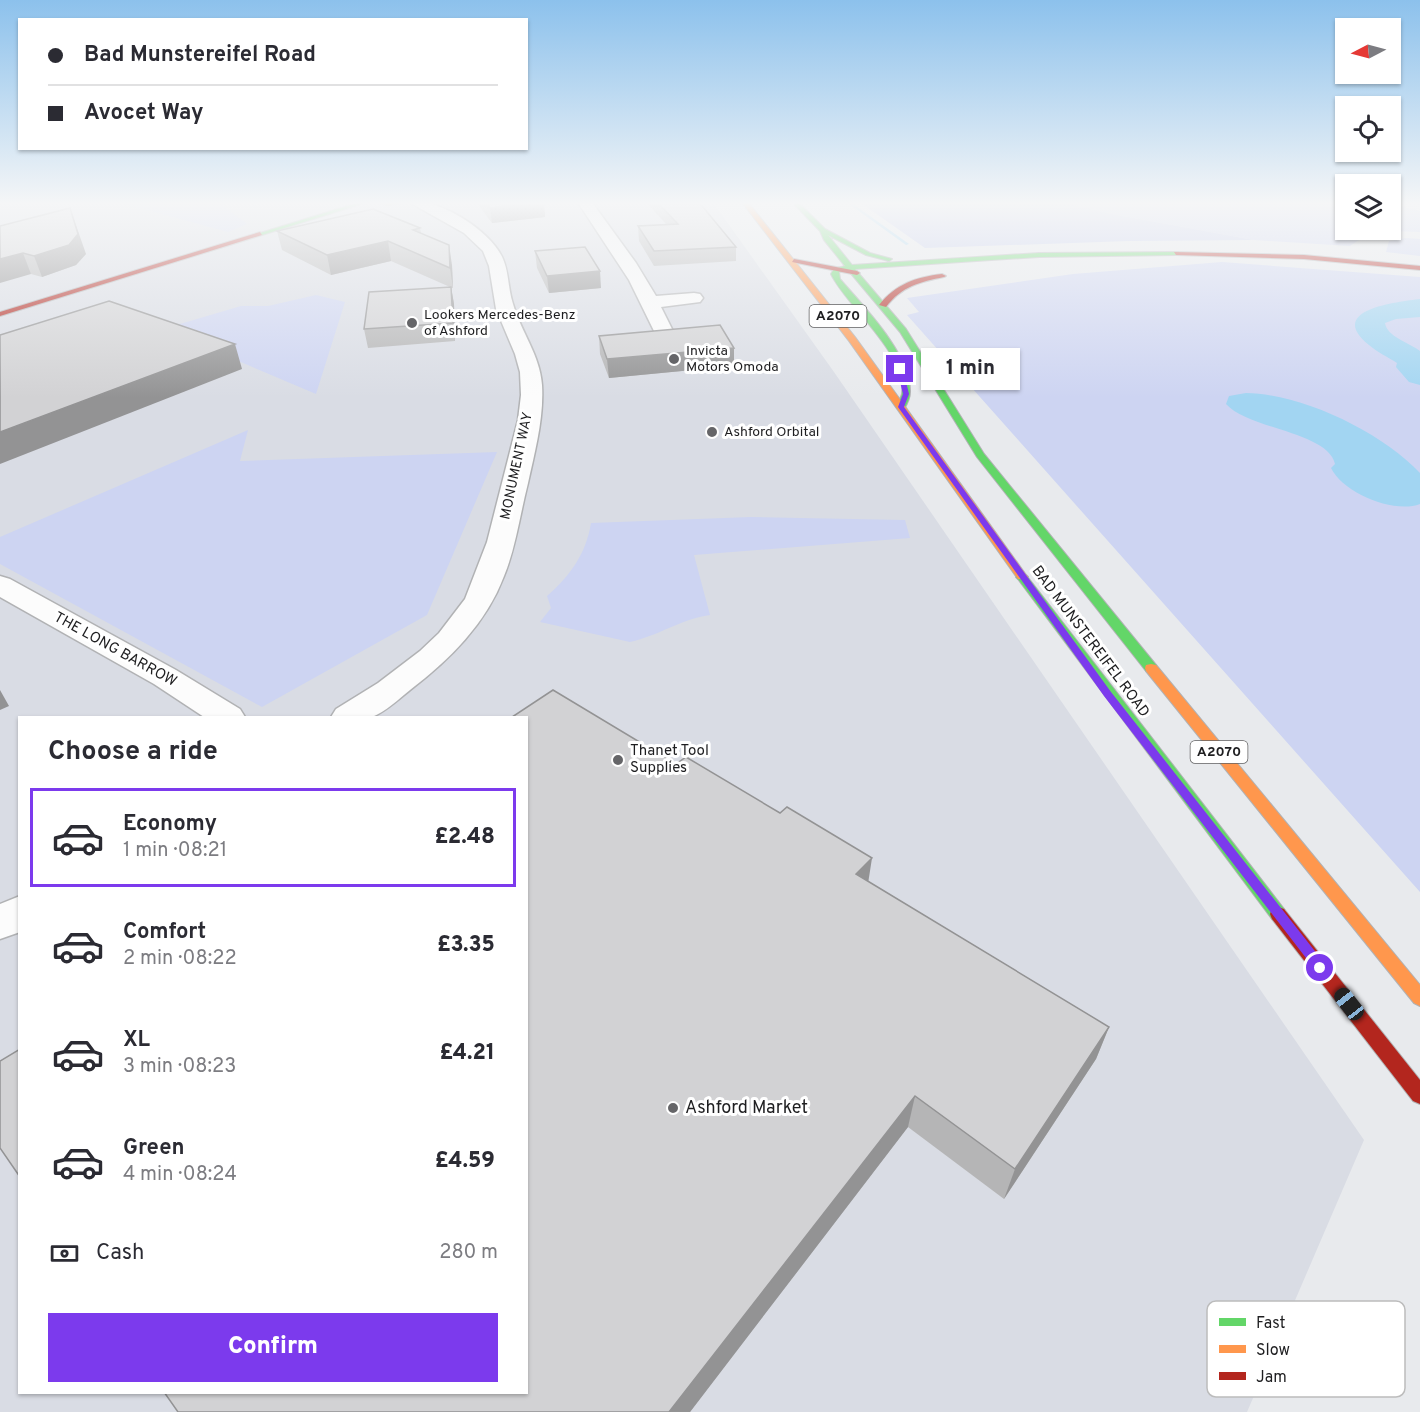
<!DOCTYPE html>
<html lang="en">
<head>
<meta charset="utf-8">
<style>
  body { margin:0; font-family:Overpass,sans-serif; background:#f2f2f3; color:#2b2b33; height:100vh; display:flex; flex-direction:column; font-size:22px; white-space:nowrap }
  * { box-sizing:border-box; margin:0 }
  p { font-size:20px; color:#7c7c81 }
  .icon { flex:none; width:33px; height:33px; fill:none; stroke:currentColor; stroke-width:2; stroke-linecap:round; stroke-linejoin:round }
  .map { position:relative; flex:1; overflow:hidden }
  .sheet { position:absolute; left:18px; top:716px; width:510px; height:678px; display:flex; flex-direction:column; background:#fff; border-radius:0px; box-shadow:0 2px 4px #0004 }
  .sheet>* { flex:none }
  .guide { position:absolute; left:18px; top:18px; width:510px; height:132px; border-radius:0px; box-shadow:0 2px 4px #0004; display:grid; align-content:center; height:132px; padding:0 30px; background:#fff }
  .needle { width:39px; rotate:264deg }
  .controls { position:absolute; left:1335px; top:18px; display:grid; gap:12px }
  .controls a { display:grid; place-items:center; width:66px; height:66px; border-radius:0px; background:#fff; box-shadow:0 2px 4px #0004; font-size:30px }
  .end { position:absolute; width:27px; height:27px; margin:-14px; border:8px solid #7c3aed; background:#fff; box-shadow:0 0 0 3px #fff }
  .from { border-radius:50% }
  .bubble { position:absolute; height:42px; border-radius:0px; background:#fff; box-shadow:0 2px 4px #0004; font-size:20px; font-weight:800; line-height:42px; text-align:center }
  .car { position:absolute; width:18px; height:36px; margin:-18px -9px; border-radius:8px; box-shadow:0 0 4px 2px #0007; background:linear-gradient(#222 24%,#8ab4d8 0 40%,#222 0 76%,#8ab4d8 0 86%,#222 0) }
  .guide b { display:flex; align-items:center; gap:21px; height:57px; font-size:22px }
  .guide b+b { border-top:2px solid #e1e1e2 }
  .guide i { width:15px; height:15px; background:#2b2b33 }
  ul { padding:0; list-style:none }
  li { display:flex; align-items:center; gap:18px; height:99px; margin:0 12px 9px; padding:0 18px; border:3px solid transparent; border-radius:0px }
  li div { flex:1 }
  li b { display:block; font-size:22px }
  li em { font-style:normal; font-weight:800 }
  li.current { border-color:#7c3aed }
  li>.icon { width:54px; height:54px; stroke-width:1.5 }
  h2 { padding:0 30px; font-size:27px; line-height:72px }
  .pay { display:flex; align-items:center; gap:15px; height:66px; padding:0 30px; font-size:22px }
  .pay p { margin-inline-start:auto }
  .button { display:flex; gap:12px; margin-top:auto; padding:12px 30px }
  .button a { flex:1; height:69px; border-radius:0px; background:#7c3aed; color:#fff; font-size:24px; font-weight:800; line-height:69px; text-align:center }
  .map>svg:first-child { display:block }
  .built { fill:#d9dce4; fill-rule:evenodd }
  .green { fill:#cdd4f2 }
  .forest { fill:#c2caee }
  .water { fill:#a2d5f2 }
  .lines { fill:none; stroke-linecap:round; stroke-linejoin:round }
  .stream { fill:#a2d5f2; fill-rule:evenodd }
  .river { fill:#a2d5f2; fill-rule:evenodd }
  .street-casing { stroke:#b1b2b4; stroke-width:3 }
  .fast-casing { stroke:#b1b2b4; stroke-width:2 }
  .slow-casing { stroke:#b1b2b4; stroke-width:2 }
  .jam-casing { stroke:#b1b2b4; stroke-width:2 }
  .street { fill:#fcfcfc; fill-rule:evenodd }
  .fast { fill:#63d668; fill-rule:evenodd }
  .slow { fill:#ff974d; fill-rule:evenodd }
  .jam { fill:#b3261e; fill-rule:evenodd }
  .wall { fill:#b5b5b6 }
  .shaded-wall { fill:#939394 }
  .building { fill:#d2d2d4; stroke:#939394; stroke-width:1.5 }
  .route { fill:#7c3aed }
  .poi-dot { fill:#656568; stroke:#fff; stroke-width:2 }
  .labels { text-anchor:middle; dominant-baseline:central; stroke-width:6; stroke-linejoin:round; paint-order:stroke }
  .far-poi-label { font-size:14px; fill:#1e1e20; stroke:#fff; text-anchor:start }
  .shield { fill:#fff; stroke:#626263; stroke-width:1.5 }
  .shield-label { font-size:14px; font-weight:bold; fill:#1e1e20 }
  .far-street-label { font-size:14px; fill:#1e1e20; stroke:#fff }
  .street-label { font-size:15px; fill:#1e1e20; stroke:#fff }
  .poi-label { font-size:15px; fill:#1e1e20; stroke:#fff; text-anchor:start }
  .near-poi-label { font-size:18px; fill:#1e1e20; stroke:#fff; text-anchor:start }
  .key { fill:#fff; stroke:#bcbcbc; stroke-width:1.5 }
  .key-label { font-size:16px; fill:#1e1e20 }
</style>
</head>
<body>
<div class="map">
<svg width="1420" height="1412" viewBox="0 0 1420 1412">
  <rect width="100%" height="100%" fill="#e8eaed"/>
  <!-- built -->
  <path class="built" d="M0,201H712L834,372L1364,1140L1247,1412H0ZM20,717H526V1392H20Z"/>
  <!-- green -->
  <g class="green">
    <path d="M114,201H212L219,202L247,224L228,232Z"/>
    <path d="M1058,201H1345L1346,230H1390L1391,204L1420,211V232C1391,231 1374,228 1350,246L1254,240L1112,214Z"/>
    <path d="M1406,238L1420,239V256L1386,252L1389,241Z"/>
    <path d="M1222,262L1420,277V892L907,315L919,312L907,298L1073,274Z"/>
    <path d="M316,295L345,302L316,394L163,329L241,306H268Z"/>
    <path d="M248,430L240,461L497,452L427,615L262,707L0,564V537Z"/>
    <path d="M751,517L905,520L910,538L694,555L710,615C681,619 658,636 630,642L540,622L551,608L547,596C570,576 586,554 591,523Z"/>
  </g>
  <!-- forest -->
  <path class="forest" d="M858,201H1058L1112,214L1254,240L1129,241L925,248Z"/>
  <!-- water -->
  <path class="water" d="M1246,393C1303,394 1381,432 1420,473V504C1394,514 1343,493 1331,468L1335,464C1328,432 1248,429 1226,404L1229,396Z"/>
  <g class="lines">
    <!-- stream -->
    <path class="stream" d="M845,201H849L909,244L906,245Z"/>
    <!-- river -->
    <path class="river" d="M1420,299V317L1396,319L1385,323C1387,337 1410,343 1420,351V385L1409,382L1396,367L1397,363C1388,357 1377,352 1369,345C1325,309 1398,302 1420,299Z"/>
    <defs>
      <g id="street">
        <path d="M407,201C437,197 491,230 503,259C509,273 508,289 513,304C521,332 540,355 542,385C544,418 535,451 528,483C520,514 516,547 504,576C486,624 449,660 410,690C399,699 385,712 372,717C361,720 343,717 331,717L336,709L378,683L420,651L439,633L465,599L487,542L518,420L521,395L520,372L515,354L496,309L489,266L483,251L464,233Z"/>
        <path d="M577,201H591L636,263L656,296L694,293L700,294L703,298L700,302L661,307L673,331L670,335H656L629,280Z"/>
        <path d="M0,576L10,579L176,670L240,709L245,717H204L154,684L0,597Z"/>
        <path d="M20,896V932L0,939V904Z"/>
      </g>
      <g id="fast">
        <path d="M363,201H371L262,235L257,234Z"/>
        <path d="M791,201H797L825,229L870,253L892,259L889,261L866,255L828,235L852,265L1039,253L1178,252L1176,255L1039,257L855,269L906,329L984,454L1156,665L1157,668L1156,671H1146L977,457L900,332L848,270L839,272L840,279C863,306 911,354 910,392C910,398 907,404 904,409H898L897,407C898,403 901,398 902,394C907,353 847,307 831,274L834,269L845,266L824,240L820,231Z"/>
        <path d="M1022,574L1026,575L1284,909L1286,914L1284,919L1278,921L1272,919L1018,579L1016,577L1018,575Z"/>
      </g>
      <g id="slow">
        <path d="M367,201H417L388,205Z"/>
        <path d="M741,201H747L855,337L1026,575L1028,577L1026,579H1018L849,341Z"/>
        <path d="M1151,664L1156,665L1420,985V1006L1414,1003L1146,671L1145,668L1146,665Z"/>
      </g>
      <g id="jam">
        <path d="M260,232L262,235L0,316V312Z"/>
        <path d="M1174,252L1304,255L1420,266V270L1304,259L1176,255Z"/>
        <path d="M794,259L857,271L860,273L857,275L792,262Z"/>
        <path d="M942,274L946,276L944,277C920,282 902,286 886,307L879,305C896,284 916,277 942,274Z"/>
        <path d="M1278,907L1284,909L1420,1080V1104L1413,1101L1272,919L1270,914L1272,909Z"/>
      </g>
    </defs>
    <!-- street casing -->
    <use href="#street" class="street-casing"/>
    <!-- fast casing -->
    <use href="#fast" class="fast-casing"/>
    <!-- slow casing -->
    <use href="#slow" class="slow-casing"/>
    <!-- jam casing -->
    <use href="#jam" class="jam-casing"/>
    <!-- street -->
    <use href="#street" class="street"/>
    <!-- fast -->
    <use href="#fast" class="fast"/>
    <!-- slow -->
    <use href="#slow" class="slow"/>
    <!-- jam -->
    <use href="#jam" class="jam"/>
  </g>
  <!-- wall -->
  <g class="wall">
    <path d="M475,201H543L545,217L492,223L476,202Z"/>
    <path d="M645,201H698L736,247V261L654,266L639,241L638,226L666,224Z"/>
    <path d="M0,226L86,254L76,265L42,277L31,274Z"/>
    <path d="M420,228L421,233L452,265L453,288H451L454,304L455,341L368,348L364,329L450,287L391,261L331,275L282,250L277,231Z"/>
    <path d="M535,251L601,288L549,293L537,268Z"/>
    <path d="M599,336L734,366L609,378L600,354Z"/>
    <path d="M868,881L1109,1027L1096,1059L1004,1199L908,1127L690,1412H178Z"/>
  </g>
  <!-- shaded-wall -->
  <g class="shaded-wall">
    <path d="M544,202L545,217L492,223L490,208Z"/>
    <path d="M70,208L86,254L76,265L42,277L34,256Z"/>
    <path d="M388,241L391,261L331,275L327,255Z"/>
    <path d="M449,245L452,265L453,288L450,268Z"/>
    <path d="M23,253L31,274L0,283V259Z"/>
    <path d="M600,271L601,288L549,293L547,276Z"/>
    <path d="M451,287L454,304L455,341L453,323Z"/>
    <path d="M235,344L242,369L0,464V432Z"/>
    <path d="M734,348V366L609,378L607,359Z"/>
    <path d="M0,690L9,706L0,710Z"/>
    <path d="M872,858L867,890L856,874Z"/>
    <path d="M1109,1027L1096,1059L1004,1199L1015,1169Z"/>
    <path d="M915,1096L908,1127L690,1412H669Z"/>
  </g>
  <!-- building -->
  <g class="building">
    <path d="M484,201H543L544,202L490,208Z"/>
    <path d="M656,201H698L736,247L654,251L638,226L678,224Z"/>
    <path d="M70,208L78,234L69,245L34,256L23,253L0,259V226Z"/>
    <path d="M373,209L420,228L413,230L449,245L450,268L388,241L327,255L277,231Z"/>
    <path d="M585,247L600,271L547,276L535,251Z"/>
    <path d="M451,287L453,323L364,329L369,292Z"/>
    <path d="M109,301L235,344L0,432V335Z"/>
    <path d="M720,325L734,348L607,359L599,336Z"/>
    <path d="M553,690L676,764L686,757L780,813L787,807L872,858L856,874L1109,1027L1015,1169L915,1096L669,1412H178L164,1392H526V717H512Z"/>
    <path d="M20,1049V1177L0,1148V1061Z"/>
  </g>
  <!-- sky -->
  <linearGradient id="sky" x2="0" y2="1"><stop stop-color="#8cc1ec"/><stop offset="0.51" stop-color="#f5f6f7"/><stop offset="1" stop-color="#f5f6f7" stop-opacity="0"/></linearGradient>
  <rect width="1420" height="398" fill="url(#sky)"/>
  <!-- route -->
  <path class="route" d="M900,367L903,369L909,394L904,407L1111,692L1325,964L1327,968L1325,971H1316L1104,696L898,407L903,394L897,369Z"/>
  <!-- markers -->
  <g class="poi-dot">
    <circle cx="412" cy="323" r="6"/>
    <circle cx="674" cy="359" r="6"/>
    <circle cx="712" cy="432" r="6"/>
    <circle cx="618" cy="760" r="6"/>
    <circle cx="673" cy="1108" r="6"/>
  </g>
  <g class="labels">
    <!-- far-poi labels -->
    <g class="far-poi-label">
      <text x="424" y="315">Lookers Mercedes-Benz<tspan x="424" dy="16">of Ashford</tspan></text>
      <text x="686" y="351">Invicta<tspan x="686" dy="16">Motors Omoda</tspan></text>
      <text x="724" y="432">Ashford Orbital</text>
    </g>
    <!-- shield labels -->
    <g class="shield">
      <rect x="809.5" y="305" width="57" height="22" rx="4.5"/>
      <rect x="1190.5" y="741" width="57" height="22" rx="4.5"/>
    </g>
    <g class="shield-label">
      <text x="838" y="316">A2070</text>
      <text x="1219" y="752">A2070</text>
    </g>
    <!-- far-street labels -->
    <g class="far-street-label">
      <text transform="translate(517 466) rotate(-78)">MONUMENT WAY</text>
    </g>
    <!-- street labels -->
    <g class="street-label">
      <text transform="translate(1090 642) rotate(53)">BAD MUNSTEREIFEL ROAD</text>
      <text transform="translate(115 650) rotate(29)">THE LONG BARROW</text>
    </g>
    <!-- poi labels -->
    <g class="poi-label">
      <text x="630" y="751">Thanet Tool<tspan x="630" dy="17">Supplies</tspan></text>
    </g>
    <!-- near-poi labels -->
    <g class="near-poi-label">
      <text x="685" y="1108">Ashford Market</text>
    </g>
  </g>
  <!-- legend -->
  <rect x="1207" y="1301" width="198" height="96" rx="9" class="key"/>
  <rect x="1219" y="1318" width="27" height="8" fill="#63d668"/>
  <rect x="1219" y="1345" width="27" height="8" fill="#ff974d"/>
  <rect x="1219" y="1372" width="27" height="8" fill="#b3261e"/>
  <g class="key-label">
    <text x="1256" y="1328">Fast</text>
    <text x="1256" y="1355">Slow</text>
    <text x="1256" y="1382">Jam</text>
  </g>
</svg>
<div class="controls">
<a><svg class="needle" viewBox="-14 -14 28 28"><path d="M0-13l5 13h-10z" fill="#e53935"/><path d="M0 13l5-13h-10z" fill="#7c7c81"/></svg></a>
<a><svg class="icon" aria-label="locate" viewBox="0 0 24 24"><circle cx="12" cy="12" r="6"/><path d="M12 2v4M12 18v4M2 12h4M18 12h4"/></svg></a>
<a><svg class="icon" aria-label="layers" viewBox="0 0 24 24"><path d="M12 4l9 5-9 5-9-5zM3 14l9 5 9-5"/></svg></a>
</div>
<i class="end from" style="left:1320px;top:968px"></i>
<i class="end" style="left:900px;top:369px"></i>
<div class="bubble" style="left:921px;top:348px;width:99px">1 min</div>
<i class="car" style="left:1349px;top:1004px;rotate:322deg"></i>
<div class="guide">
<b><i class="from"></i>Bad Munstereifel Road</b>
<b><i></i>Avocet Way</b>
</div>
<section class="sheet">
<h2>Choose a ride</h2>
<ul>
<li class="current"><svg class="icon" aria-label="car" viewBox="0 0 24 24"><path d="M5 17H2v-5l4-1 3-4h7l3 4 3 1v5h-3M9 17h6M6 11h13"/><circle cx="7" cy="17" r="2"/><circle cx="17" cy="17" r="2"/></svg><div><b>Economy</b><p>1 min · 08:21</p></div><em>£2.48</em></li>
<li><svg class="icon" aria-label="car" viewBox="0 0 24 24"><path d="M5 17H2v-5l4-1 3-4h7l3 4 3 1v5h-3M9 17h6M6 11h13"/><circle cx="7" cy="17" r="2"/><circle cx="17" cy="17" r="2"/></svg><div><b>Comfort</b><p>2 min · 08:22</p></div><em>£3.35</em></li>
<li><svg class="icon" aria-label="car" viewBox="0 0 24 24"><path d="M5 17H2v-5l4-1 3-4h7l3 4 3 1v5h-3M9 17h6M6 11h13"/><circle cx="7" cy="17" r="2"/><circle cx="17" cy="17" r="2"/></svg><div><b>XL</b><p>3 min · 08:23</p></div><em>£4.21</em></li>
<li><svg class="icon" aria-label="car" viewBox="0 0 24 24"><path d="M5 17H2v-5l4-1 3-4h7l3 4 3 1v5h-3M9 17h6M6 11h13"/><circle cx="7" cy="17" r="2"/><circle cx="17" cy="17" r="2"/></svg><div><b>Green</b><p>4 min · 08:24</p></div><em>£4.59</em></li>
</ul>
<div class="pay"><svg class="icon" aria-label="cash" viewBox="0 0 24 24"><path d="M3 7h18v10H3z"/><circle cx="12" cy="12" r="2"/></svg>Cash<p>280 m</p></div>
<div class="button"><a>Confirm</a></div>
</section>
</div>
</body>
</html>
